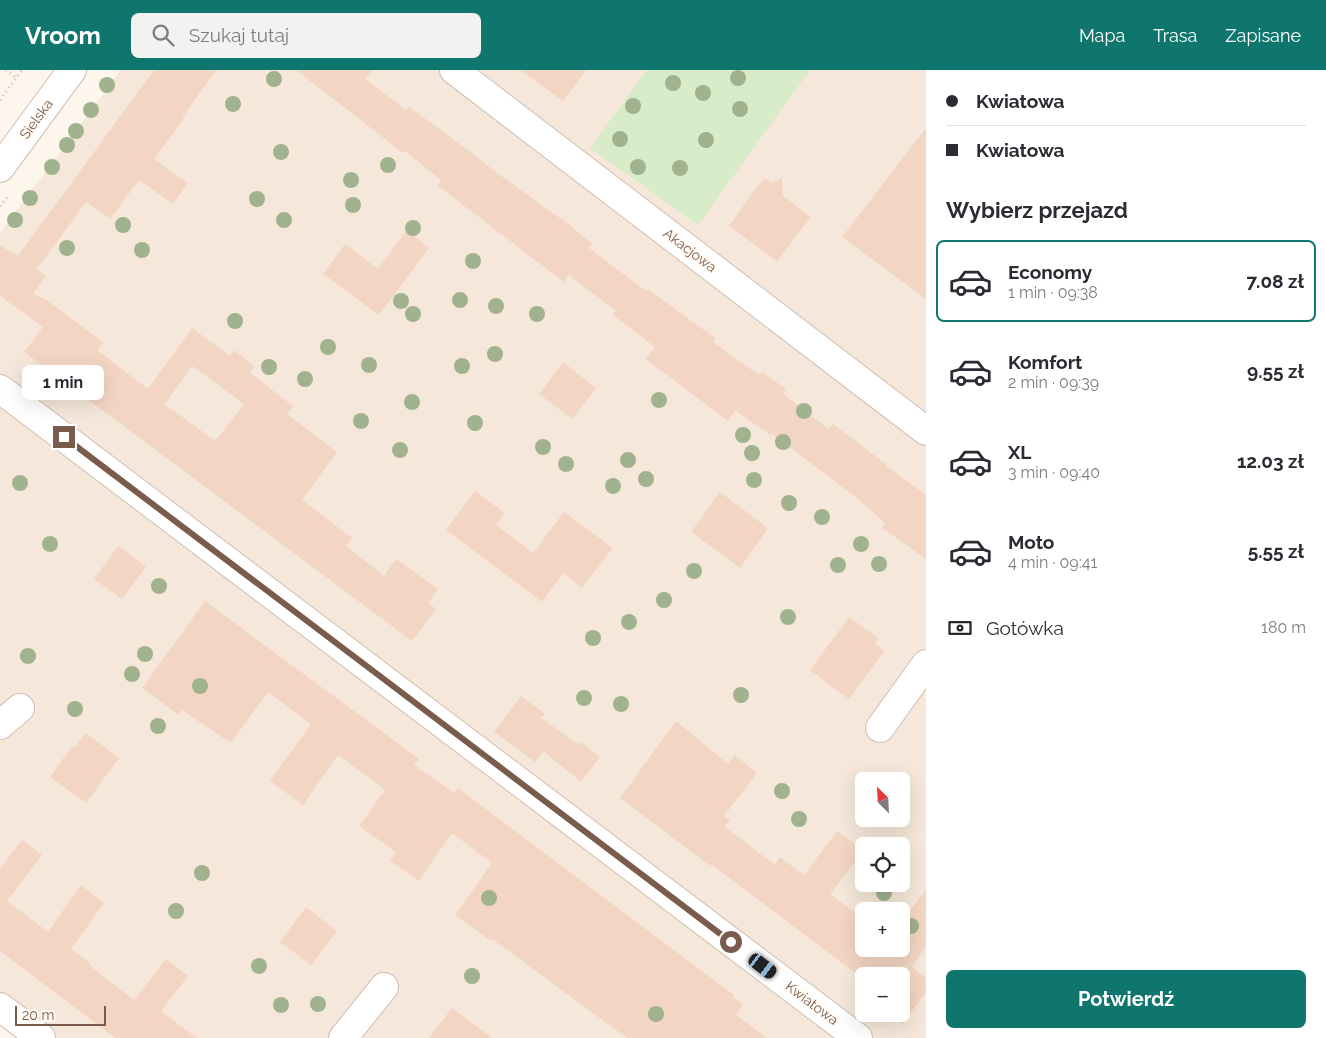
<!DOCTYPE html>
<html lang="pl">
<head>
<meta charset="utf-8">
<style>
  body { margin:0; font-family:Raleway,sans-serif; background:#f2f2f3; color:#2b2b33; height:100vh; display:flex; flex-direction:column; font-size:19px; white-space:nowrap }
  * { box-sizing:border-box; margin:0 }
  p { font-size:16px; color:#7c7c81 }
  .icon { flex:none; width:28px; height:28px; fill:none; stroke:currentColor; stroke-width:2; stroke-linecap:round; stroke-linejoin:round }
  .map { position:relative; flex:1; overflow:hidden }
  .details { display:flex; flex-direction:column; background:#fff; width:400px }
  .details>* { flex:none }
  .hud { display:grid; align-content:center; height:110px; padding:0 20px; background:#fff }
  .needle { width:32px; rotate:336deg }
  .tools { position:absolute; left:855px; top:702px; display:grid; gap:10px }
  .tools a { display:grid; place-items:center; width:55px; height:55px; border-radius:8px; background:#fff; box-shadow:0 5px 20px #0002; font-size:25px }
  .scale { position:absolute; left:15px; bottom:12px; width:91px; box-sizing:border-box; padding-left:5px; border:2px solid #7a5c4d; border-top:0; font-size:14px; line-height:18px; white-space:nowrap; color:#7a5c4d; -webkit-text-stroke:4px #fffaf3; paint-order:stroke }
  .end { position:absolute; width:22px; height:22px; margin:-11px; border:6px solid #7a5c4d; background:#fff; box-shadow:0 0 0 2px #fff }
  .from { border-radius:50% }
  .bubble { position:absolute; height:35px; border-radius:8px; background:#fff; box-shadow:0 5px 20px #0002; font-size:16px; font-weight:700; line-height:35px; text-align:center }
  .car { position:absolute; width:15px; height:30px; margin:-15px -8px; border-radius:6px; box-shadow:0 0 4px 1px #0007; background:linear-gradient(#222 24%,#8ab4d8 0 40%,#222 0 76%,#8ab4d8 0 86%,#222 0) }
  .hud b { display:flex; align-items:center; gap:18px; height:48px; font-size:19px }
  .hud b+b { border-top:1px solid #e1e1e2 }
  .hud i { width:12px; height:12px; background:#2b2b33 }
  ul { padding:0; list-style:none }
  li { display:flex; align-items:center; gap:15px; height:82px; margin:0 10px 8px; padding:0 10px; border:2px solid transparent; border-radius:8px }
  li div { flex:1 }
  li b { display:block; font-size:19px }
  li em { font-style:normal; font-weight:700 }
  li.current { border-color:#0f766e }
  li>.icon { width:45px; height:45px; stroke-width:1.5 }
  h2 { padding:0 20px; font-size:22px; line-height:60px }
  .pay { display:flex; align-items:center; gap:12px; height:55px; padding:0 20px; font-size:19px }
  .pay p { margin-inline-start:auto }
  .action { display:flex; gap:10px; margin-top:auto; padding:10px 20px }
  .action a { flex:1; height:58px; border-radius:8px; background:#0f766e; color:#fff; font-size:20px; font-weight:700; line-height:58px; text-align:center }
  header { display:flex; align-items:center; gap:30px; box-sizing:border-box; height:70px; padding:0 25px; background:#0f766e; color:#fff }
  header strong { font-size:24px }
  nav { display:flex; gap:28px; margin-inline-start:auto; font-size:18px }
  .search { width:350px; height:45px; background:#f2f2f3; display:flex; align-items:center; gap:12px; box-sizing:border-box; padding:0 18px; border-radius:8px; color:#7c7c81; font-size:19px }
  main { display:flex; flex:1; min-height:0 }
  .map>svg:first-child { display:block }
  .residential { fill:#f5e8da; fill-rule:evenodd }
  .green { fill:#d8ecc9 }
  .building { fill:#f3d5c3; fill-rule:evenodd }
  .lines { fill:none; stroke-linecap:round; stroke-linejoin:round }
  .street-casing { stroke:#d1beb0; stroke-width:30 }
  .path { stroke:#d9b8a5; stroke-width:3; stroke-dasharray:1 4; stroke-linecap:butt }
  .street { stroke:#fff; stroke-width:28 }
  .tree { fill:#a0b28e }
  .route { stroke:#7a5c4d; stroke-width:6 }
  .labels { text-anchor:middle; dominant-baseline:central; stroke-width:4; stroke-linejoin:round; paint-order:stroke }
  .street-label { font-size:14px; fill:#7a5c4d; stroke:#fffaf3 }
</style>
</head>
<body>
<header>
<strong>Vroom</strong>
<div class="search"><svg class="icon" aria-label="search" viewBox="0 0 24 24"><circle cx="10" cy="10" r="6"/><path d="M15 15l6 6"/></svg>Szukaj tutaj</div>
<nav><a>Mapa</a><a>Trasa</a><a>Zapisane</a></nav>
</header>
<main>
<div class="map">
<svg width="926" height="968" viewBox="0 0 926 968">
  <rect width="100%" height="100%" fill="#fdf6ec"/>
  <!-- residential -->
  <path class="residential" d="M121,0H926V968H56L0,923V163ZM864,711H901V749H864ZM864,776H901V814H864ZM864,841H901V879H864ZM864,906H901V944H864Z"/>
  <!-- green -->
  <path class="green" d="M647,0H810L698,155L590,78Z"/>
  <!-- building -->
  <g class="building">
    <path d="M154,0H216L182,48L184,49L154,89L188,113L173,134L139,110L110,149L86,132L37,199L46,206L33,224L45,229L103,272L97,280L148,319L192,258L230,286L234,280L254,296L250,303L293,336L287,344L337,382L302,430L352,468L346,476L384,506L396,489L438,519L428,533L436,539L412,571L24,282L43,257L0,226V175L12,183L13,182L18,186ZM192,296L244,334L215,371L165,334Z"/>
    <path d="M296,0H372L365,9L406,40L409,37L449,66L504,108L571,156L592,174L589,178L646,221L648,219L715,268L713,272L759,305L762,302L786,319L783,324L829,359L833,354L887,395L886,396L926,425V489L882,458L885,453L858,429L771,363L770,365L735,340L728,351L646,289L655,277L613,245L616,241L569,205L564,212L438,116L441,110L405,81L403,83Z"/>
    <path d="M520,0H586L563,31Z"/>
    <path d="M926,58V229L842,167Z"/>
    <path d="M765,108L771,113L782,108L783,126L811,147L777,191L729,156L754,121Z"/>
    <path d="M407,160L429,178L379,245L323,204L345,174L378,199Z"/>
    <path d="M563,292L596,318L572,349L539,324Z"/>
    <path d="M475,421L505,443L496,455L533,483L564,442L613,478L582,518L563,503L542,532L446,460Z"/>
    <path d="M720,422L768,458L740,498L691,462Z"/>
    <path d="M118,476L146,497L122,529L94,509Z"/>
    <path d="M205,531L419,689L414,695L454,723L458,718L734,925L733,927L743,935L736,945L767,968H627L492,869L491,871L455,845L492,793L452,763L419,811L390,791L396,782L359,756L385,720L338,685L303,735L270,711L311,654L268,622L231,673L182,640L179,645L142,618Z"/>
    <path d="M849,547L878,568L875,573L884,581L849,629L810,600Z"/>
    <path d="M521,626L545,644L541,648L579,675L581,672L600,687L581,712L543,681L535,692L494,662Z"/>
    <path d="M676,651L728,694L735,685L757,703L724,746L730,750L725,757L775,795L780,787L804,805L837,761L864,780L830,824L864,849V879H901V852L926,819V876L912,897L926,908V922L901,956V906H859L711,794L710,796L620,728Z"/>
    <path d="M86,663L119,688L86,733L50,707L72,676L74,678Z"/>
    <path d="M22,770L42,785L7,831L48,862L81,815L104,833L71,879L90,893L89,895L134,930L166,889L188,906L161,941L197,968H115L0,881V799Z"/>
    <path d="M306,837L337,861L311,895L280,872Z"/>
    <path d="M452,938L492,968H429Z"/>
  </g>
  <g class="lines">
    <defs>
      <g id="street">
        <path d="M454,0L926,361"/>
        <path d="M0,98L72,0"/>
        <path d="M0,319L858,968"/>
        <path d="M0,655L20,638"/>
        <path d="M880,658L926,594"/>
        <path d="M0,937L41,968"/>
        <path d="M343,968L384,917"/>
      </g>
    </defs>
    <!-- street casing -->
    <use href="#street" class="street-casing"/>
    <!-- path -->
    <g class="path">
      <path d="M6,0L17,8"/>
      <path d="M0,30L22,0"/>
      <path d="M0,136L8,126"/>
    </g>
    <!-- street -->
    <use href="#street" class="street"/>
  </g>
  <!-- trees -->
  <g class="tree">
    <circle cx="738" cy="8" r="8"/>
    <circle cx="274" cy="9" r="8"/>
    <circle cx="673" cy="13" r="8"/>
    <circle cx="107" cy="15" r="8"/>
    <circle cx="703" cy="23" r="8"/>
    <circle cx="233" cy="34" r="8"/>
    <circle cx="633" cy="36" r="8"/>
    <circle cx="740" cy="39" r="8"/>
    <circle cx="91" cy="40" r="8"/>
    <circle cx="76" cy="61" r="8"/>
    <circle cx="620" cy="69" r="8"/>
    <circle cx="706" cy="70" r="8"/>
    <circle cx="67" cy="75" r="8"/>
    <circle cx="281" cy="82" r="8"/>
    <circle cx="388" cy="95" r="8"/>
    <circle cx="52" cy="97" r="8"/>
    <circle cx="638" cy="97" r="8"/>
    <circle cx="680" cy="98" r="8"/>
    <circle cx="351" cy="110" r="8"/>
    <circle cx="30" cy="128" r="8"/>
    <circle cx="257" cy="129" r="8"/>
    <circle cx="353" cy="135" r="8"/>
    <circle cx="15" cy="150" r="8"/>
    <circle cx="284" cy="150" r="8"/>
    <circle cx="123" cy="155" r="8"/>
    <circle cx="413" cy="158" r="8"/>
    <circle cx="67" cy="178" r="8"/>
    <circle cx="142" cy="180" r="8"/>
    <circle cx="473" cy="191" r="8"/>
    <circle cx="460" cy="230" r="8"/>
    <circle cx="401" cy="231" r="8"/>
    <circle cx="496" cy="236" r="8"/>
    <circle cx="413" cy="244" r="8"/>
    <circle cx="537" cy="244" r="8"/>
    <circle cx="235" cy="251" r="8"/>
    <circle cx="328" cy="277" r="8"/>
    <circle cx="495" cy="284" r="8"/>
    <circle cx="369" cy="295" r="8"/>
    <circle cx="462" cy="296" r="8"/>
    <circle cx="269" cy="297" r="8"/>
    <circle cx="305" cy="309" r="8"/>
    <circle cx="659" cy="330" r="8"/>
    <circle cx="412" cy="332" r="8"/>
    <circle cx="804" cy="341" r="8"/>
    <circle cx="361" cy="351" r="8"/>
    <circle cx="475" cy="353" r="8"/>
    <circle cx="743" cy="365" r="8"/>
    <circle cx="783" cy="372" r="8"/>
    <circle cx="543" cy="377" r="8"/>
    <circle cx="400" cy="380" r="8"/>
    <circle cx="752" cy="383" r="8"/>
    <circle cx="628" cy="390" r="8"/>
    <circle cx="566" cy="394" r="8"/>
    <circle cx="646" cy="409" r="8"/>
    <circle cx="754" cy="410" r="8"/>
    <circle cx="20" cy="413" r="8"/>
    <circle cx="613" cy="416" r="8"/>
    <circle cx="789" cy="433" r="8"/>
    <circle cx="822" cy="447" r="8"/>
    <circle cx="50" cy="474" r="8"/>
    <circle cx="861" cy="474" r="8"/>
    <circle cx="879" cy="494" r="8"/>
    <circle cx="838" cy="495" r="8"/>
    <circle cx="694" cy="501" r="8"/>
    <circle cx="159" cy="516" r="8"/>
    <circle cx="664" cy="530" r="8"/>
    <circle cx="788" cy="547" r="8"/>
    <circle cx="629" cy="552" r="8"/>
    <circle cx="593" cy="568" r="8"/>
    <circle cx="145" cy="584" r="8"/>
    <circle cx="28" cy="586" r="8"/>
    <circle cx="132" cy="604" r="8"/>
    <circle cx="200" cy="616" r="8"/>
    <circle cx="741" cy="625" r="8"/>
    <circle cx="584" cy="628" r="8"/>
    <circle cx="621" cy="634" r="8"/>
    <circle cx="75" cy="639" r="8"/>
    <circle cx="158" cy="656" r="8"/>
    <circle cx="782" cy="721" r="8"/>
    <circle cx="799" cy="749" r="8"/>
    <circle cx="202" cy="803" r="8"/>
    <circle cx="884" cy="823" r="8"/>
    <circle cx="489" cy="828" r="8"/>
    <circle cx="176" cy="841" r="8"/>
    <circle cx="911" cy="856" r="8"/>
    <circle cx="259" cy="896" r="8"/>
    <circle cx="472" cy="906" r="8"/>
    <circle cx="318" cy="934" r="8"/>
    <circle cx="281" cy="935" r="8"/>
    <circle cx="656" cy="944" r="8"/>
  </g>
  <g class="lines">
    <!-- route -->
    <path class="route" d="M64,367L731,872"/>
  </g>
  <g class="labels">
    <!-- street labels -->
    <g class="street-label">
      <text transform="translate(36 49) rotate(-54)">Sielska</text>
      <text transform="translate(690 180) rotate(37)">Akacjowa</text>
      <text transform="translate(812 933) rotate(37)">Kwiatowa</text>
    </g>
  </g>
</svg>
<div class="tools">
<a><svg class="needle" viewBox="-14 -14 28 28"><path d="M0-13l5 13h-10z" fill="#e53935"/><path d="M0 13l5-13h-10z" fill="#7c7c81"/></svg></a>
<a><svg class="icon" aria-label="locate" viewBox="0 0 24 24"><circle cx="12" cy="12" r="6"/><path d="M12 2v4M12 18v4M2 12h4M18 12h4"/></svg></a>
<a>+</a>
<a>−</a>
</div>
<div class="scale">20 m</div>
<i class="end from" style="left:731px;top:872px"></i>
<i class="end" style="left:64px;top:367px"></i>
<div class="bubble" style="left:22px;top:295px;width:82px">1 min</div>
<i class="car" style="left:763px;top:896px;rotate:127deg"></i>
</div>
<section class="details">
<div class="hud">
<b><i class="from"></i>Kwiatowa</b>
<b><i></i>Kwiatowa</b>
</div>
<h2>Wybierz przejazd</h2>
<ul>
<li class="current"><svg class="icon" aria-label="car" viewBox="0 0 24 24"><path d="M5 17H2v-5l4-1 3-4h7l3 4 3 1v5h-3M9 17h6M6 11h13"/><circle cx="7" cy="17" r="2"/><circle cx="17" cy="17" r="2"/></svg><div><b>Economy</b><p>1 min · 09:38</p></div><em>7.08 zł</em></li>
<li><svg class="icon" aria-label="car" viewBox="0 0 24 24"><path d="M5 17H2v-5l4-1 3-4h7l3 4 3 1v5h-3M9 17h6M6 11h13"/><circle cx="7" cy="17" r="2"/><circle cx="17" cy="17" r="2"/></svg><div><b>Komfort</b><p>2 min · 09:39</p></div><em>9.55 zł</em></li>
<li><svg class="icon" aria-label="car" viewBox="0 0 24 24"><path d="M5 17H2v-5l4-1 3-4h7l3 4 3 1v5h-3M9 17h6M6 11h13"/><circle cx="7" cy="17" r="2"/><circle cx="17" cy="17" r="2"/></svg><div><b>XL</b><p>3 min · 09:40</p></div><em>12.03 zł</em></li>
<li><svg class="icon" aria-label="car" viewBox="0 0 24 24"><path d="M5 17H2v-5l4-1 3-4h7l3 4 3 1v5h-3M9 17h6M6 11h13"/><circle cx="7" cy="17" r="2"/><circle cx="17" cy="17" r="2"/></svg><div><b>Moto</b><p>4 min · 09:41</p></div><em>5.55 zł</em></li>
</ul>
<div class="pay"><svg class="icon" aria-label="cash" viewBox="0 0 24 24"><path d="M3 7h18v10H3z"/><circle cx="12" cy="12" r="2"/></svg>Gotówka<p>180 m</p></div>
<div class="action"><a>Potwierdź</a></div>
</section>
</main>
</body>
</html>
